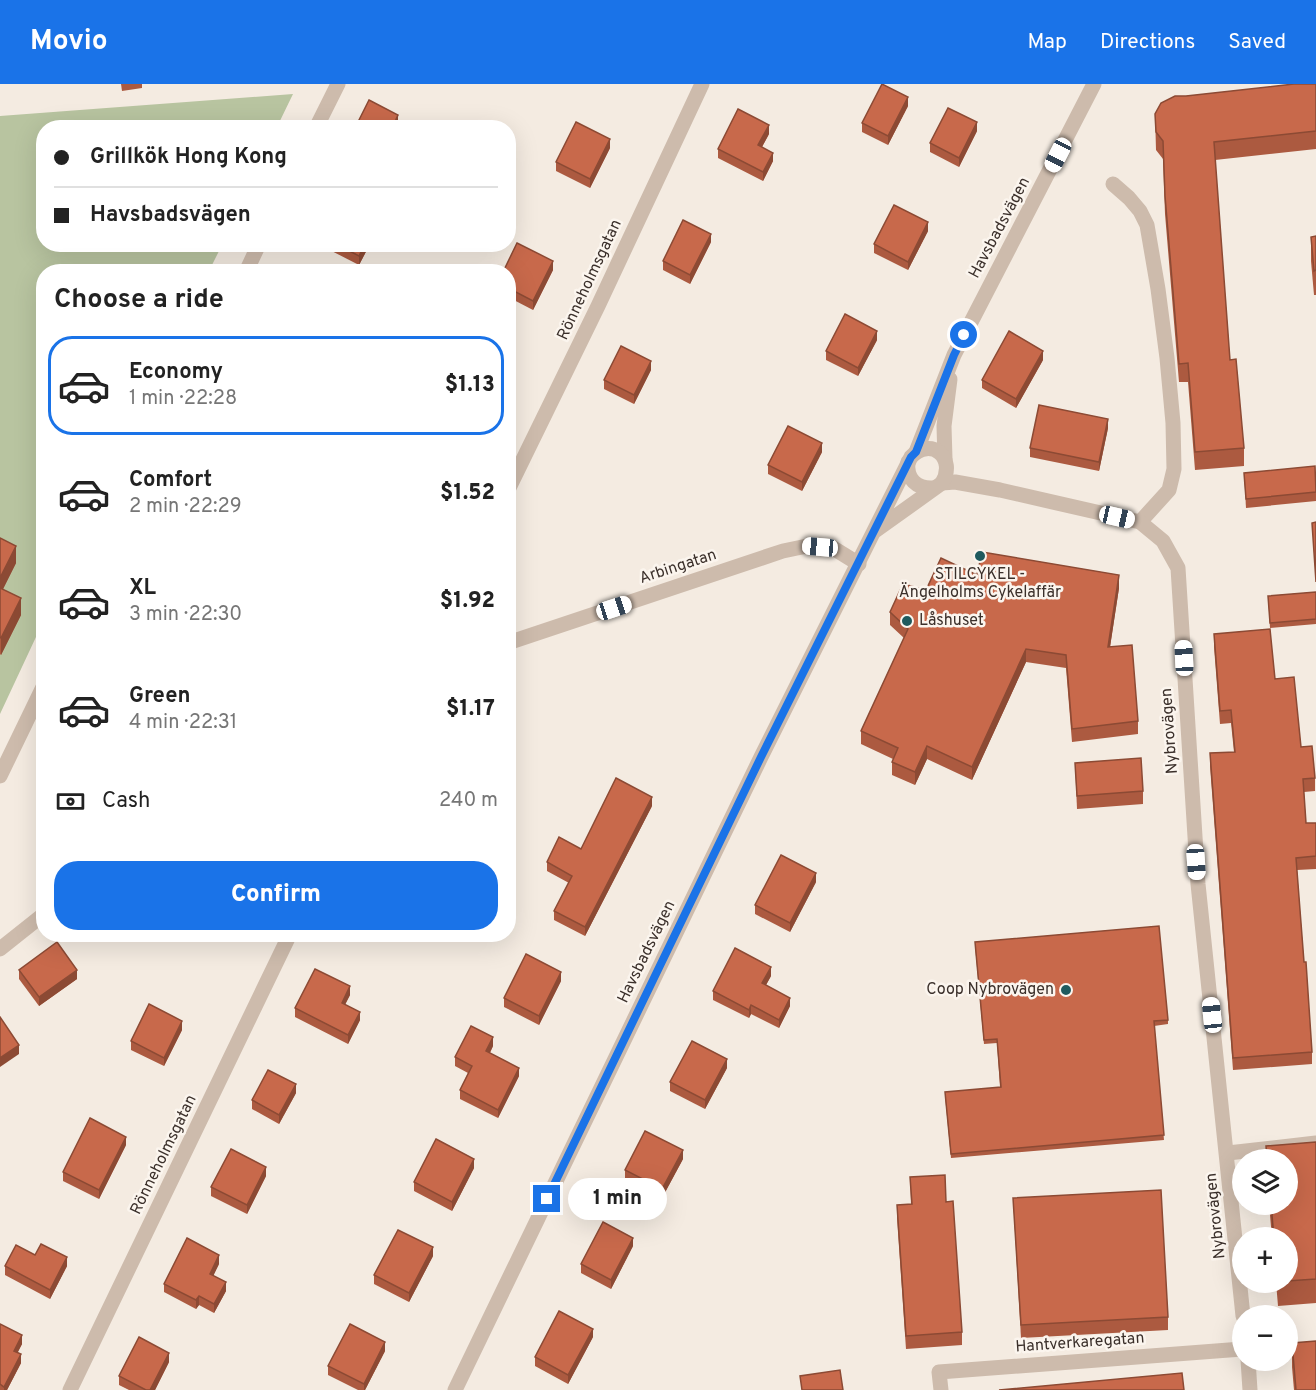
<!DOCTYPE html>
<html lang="en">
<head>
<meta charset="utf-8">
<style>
  body { margin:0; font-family:Overpass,sans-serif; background:#f6f6f6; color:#222; height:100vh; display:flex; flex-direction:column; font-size:22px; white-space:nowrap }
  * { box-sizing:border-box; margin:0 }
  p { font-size:20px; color:#767676 }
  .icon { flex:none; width:33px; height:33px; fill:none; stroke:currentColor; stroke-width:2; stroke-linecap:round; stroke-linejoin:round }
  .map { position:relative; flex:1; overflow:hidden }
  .sheet { position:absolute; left:36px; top:180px; width:480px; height:678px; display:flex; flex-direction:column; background:#fff; border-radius:24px; box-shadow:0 6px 24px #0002 }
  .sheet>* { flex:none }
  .top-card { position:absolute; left:36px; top:36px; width:480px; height:132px; border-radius:24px; box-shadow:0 6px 24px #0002; display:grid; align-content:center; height:132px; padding:0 18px; background:#fff }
  .buttons { position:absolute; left:1232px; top:1065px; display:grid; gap:12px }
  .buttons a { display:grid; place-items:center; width:66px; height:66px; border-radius:50%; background:#fff; box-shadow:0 6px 24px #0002; font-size:30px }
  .end { position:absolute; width:27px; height:27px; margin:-14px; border:8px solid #1a73e8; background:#fff; box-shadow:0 0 0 3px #fff }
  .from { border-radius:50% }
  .bubble { position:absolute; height:42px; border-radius:21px; background:#fff; box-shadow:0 6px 24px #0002; font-size:20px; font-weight:800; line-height:42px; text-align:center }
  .car { position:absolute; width:18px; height:36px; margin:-18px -9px; border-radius:8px; box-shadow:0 0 4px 2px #0007; background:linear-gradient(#fff 24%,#345 0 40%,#fff 0 76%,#345 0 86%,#fff 0) }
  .top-card b { display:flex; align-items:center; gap:21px; height:57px; font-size:22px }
  .top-card b+b { border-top:2px solid #e0e0e0 }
  .top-card i { width:15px; height:15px; background:#222 }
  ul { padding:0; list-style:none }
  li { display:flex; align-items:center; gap:18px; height:99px; margin:0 12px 9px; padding:0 6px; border:3px solid transparent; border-radius:24px }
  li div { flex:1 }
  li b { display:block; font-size:22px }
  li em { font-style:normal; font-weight:800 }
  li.active { border-color:#1a73e8 }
  li>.icon { width:54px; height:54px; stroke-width:1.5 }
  h2 { padding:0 18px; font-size:27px; line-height:72px }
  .pay { display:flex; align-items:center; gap:15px; height:66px; padding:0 18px; font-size:22px }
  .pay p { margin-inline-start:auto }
  .action { display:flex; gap:12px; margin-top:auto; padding:12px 18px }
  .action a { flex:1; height:69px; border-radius:24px; background:#1a73e8; color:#fff; font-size:24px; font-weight:800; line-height:69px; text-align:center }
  header { display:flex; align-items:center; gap:36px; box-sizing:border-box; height:84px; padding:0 30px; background:#1a73e8; color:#fff }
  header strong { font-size:28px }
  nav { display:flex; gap:33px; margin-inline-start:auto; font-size:21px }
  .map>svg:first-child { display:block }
  .green { fill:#b8c4a0 }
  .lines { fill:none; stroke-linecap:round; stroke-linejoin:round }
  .minor { stroke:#cdbbac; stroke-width:15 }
  .tertiary { stroke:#cdbbac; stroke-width:15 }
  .wall { fill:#ac5a40 }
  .shaded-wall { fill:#8c4a34 }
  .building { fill:#c8694b; stroke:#8c4a34; stroke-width:1.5 }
  .route { stroke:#1a73e8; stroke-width:8 }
  .poi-dot { fill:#1f5a5e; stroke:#fbf5ee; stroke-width:2 }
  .labels { text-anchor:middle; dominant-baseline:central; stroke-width:5; stroke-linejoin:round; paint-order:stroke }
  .street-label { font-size:16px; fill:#3b302b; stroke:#fbf5ee }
  .poi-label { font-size:16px; fill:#3b302b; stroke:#fbf5ee }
</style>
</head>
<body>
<header>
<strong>Movio</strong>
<nav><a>Map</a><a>Directions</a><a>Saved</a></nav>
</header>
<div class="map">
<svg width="1316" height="1306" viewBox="0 0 1316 1306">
  <rect width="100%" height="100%" fill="#f4ebe1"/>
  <!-- green -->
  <path class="green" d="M293,10L277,43L44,44V160L222,161L209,187L44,188L43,538L0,630V32Z"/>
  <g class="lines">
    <!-- minor -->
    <g class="minor">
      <path d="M316,44L338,0"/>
      <path d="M1113,100L1129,114L1140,127L1147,141L1158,205L1167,274L1173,339L1174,385L1169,406L1140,438"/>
      <path d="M246,188L259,160"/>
      <path d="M942,399L955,398L1000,406L1140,438L1163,457L1178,484L1198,800L1243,1232"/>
      <path d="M508,406L598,222L702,0"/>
      <path d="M508,559L783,467L807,462L833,464L859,480"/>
      <path d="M0,692L44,601"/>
      <path d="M0,865L44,830"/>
      <path d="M1228,1069L1316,1059"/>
      <path d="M1248,1276L1250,1306"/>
      <path d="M70,1306L290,850"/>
      <path d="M941,1306L939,1288L1242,1265"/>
    </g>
    <!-- tertiary -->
    <g class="tertiary">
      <path d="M916,368L954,271L1094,0"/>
      <path d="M945,375L944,342L950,295"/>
      <path d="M908,378C906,395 917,405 933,404"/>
      <path d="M455,1306L761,673L911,373C931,352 957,374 942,399L875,447"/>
    </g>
  </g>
  <!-- wall -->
  <g class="wall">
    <path d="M121,0H142V4L122,7Z"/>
    <path d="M1316,0V65L1215,76L1230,276L1244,364V382L1195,386L1188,298H1179L1165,130L1163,75L1156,66L1155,30L1186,12Z"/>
    <path d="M908,22L888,61L862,48V39Z"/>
    <path d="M977,47L959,83L930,68V59Z"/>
    <path d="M769,50L762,63L773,77L763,97L718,74V65Z"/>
    <path d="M610,64L590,104L556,87V78Z"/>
    <path d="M928,147L908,186L874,169V160Z"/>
    <path d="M1316,152V211H1314L1311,177V153Z"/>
    <path d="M711,158L690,200L663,186V177Z"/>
    <path d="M318,160H370L359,181Z"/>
    <path d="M553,186L533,226L508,213V188Z"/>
    <path d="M877,256L858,292L826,276V267Z"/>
    <path d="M1043,276L1016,324L982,304V296Z"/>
    <path d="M651,286L634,320L604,305V296Z"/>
    <path d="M1108,344L1099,387L1030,373V364Z"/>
    <path d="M822,368L802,407L768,390V381Z"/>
    <path d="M1244,389L1316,390V417L1246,424Z"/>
    <path d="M0,454L16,479L3,505L21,531L1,571L0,570Z"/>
    <path d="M977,491L1119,504L1110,563L1138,637V650L1072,658L1066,584L1026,578L972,696L927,675L915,701L892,691V678L893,675L861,660V647L904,554L890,541V528L926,506Z"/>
    <path d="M1316,508V540L1270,544L1268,512Z"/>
    <path d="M1214,550L1275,595L1301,663L1315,694V707L1304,708L1306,739H1316V785L1297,786L1304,878L1312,968V980L1233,986L1210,682V669L1234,668L1231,639L1220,640L1214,563Z"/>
    <path d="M1075,679L1143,707V720L1077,725Z"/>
    <path d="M652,722L585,852L554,836V827L569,799L547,787V778L581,765Z"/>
    <path d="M816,798L790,848L755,830V821Z"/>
    <path d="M354,850H373L369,858Z"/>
    <path d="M975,862L1168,936V940L1154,942L1164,1056L951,1074L945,1012L1000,1003L997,959L984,960Z"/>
    <path d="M19,886L77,895L39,922L19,895Z"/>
    <path d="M771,892L766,901L790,922L779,944L751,930L749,934L713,916V907Z"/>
    <path d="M561,897L539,941L504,923V914Z"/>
    <path d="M350,911L345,920L360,936L348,960L295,933V924Z"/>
    <path d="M182,946L164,982L131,966V957Z"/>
    <path d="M493,962L490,969L519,992L498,1034L460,1015V1006L468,989L455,982V973Z"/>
    <path d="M727,984L705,1025L670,1007V998Z"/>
    <path d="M296,1009L279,1040L252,1025V1016Z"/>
    <path d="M1316,1058V1219L1278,1222L1276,1198H1287V1154H1272L1269,1120H1287V1076H1266V1062Z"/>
    <path d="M126,1061L99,1115L63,1097V1088Z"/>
    <path d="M683,1075L662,1114L625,1095V1086Z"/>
    <path d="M474,1084L452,1127L414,1107V1098Z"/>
    <path d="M266,1092L247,1130L211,1112V1103Z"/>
    <path d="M910,1093L962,1248V1261L906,1265L897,1134V1121L911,1120Z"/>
    <path d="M1013,1114L1168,1233V1246L1021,1254Z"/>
    <path d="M633,1162L611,1205L581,1189V1180Z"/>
    <path d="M35,1171L67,1182L50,1215L5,1191V1182Z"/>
    <path d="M433,1172L409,1218L374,1200V1191Z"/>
    <path d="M219,1180L213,1191L226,1207L214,1229L199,1221L196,1225L164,1208V1200Z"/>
    <path d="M0,1240L22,1260L17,1269L21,1279L7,1306H0Z"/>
    <path d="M593,1253L568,1300L535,1282V1273Z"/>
    <path d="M1292,1259L1316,1306H1294L1292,1283Z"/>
    <path d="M385,1267L365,1306H358L328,1291V1282Z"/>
    <path d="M169,1278L155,1306H129L119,1301V1292Z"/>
  </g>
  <!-- shaded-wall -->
  <g class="shaded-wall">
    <path d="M908,13V22L888,61V52Z"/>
    <path d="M398,31V40L396,44H392Z"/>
    <path d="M977,38V47L959,83V74Z"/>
    <path d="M769,41V50L758,70V61Z"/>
    <path d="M610,55V64L590,104V95Z"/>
    <path d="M773,69V77L763,97V88Z"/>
    <path d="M928,138V147L908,186V178Z"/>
    <path d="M711,150V158L690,200V191Z"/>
    <path d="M365,160H370L359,181V172Z"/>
    <path d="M553,177V186L533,226V217Z"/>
    <path d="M877,247V256L858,292V284Z"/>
    <path d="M1043,267V276L1016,324V315Z"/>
    <path d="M651,277V286L634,320V311Z"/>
    <path d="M1108,335V344L1099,387V378Z"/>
    <path d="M822,359V368L802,407V398Z"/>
    <path d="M16,462V479L0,511V494Z"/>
    <path d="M1119,491V504L1108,576V563Z"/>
    <path d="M21,514V531L1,571V554Z"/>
    <path d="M1026,565V578L972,696V683Z"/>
    <path d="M927,662V675L915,701V688Z"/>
    <path d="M652,713V722L585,852V843Z"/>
    <path d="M816,789V798L790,848V839Z"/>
    <path d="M369,850H373L369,858Z"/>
    <path d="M771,883V892L762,908V899Z"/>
    <path d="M77,886V895L39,922V913Z"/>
    <path d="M561,888V897L539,941V932Z"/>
    <path d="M350,902V911L342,927V919Z"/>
    <path d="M790,914V922L779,944V936Z"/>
    <path d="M751,921V930L749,934V926Z"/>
    <path d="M360,928V936L348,960V951Z"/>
    <path d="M182,937V946L164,982V974Z"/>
    <path d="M493,953V962L486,976V967Z"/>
    <path d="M19,961V970L0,983V974Z"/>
    <path d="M727,975V984L705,1025V1016Z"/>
    <path d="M519,984V992L498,1034V1026Z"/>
    <path d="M296,1000V1009L279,1040V1031Z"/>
    <path d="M126,1053V1061L99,1115V1106Z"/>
    <path d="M683,1066V1075L662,1114V1105Z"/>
    <path d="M474,1075V1084L452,1127V1118Z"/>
    <path d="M266,1083V1092L247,1130V1121Z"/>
    <path d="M633,1154V1162L611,1205V1196Z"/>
    <path d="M433,1163V1172L409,1218V1209Z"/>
    <path d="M219,1171V1180L210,1199V1190Z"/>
    <path d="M67,1173V1182L50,1215V1206Z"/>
    <path d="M226,1198V1207L214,1229V1220Z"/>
    <path d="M199,1212V1221L196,1225V1216Z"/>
    <path d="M593,1245V1253L568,1300V1291Z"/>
    <path d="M22,1251V1260L14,1276V1267Z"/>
    <path d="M385,1258V1267L365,1306H364V1300Z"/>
    <path d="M169,1269V1278L155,1306H150Z"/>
    <path d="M21,1270V1279L7,1306H4V1303Z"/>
  </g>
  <!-- building -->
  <g class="building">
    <path d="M882,0L908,13L888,52L862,39Z"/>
    <path d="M1294,0H1316V47L1214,58L1230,276L1236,275L1244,364L1195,368L1188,279L1179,280L1165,112L1163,57L1156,48L1155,30L1161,19L1175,12H1186Z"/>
    <path d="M369,16L398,31L392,44H355Z"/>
    <path d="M948,24L977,38L959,74L930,59Z"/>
    <path d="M738,25L769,41L758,61L773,69L763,88L718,65Z"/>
    <path d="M576,38L610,55L590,95L556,78Z"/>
    <path d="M894,121L928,138L908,178L874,160Z"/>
    <path d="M683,136L711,150L690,191L663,177Z"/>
    <path d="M1316,152V186L1314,187L1311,153Z"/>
    <path d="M517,159L553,177L533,217L508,204V188H503Z"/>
    <path d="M336,160H365L359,172Z"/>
    <path d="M845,230L877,247L858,284L826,267Z"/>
    <path d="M1009,247L1043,267L1016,315L982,296Z"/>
    <path d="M621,262L651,277L634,311L604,296Z"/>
    <path d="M1039,321L1108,335L1099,378L1030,364Z"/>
    <path d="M788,342L822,359L802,398L768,381Z"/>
    <path d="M1315,382L1316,408L1246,415L1244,389Z"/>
    <path d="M1316,438V498L1312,439Z"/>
    <path d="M0,454L16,462L0,494Z"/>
    <path d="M982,468L1119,491L1108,563L1132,561L1138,637L1072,645L1066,571L1026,565L972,683L927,662L915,688L892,678L898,664L861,647L908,545L890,528L903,500L926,506L941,474L977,491Z"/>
    <path d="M0,504L21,514L1,554L0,553Z"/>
    <path d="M1316,508V535L1270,539L1268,512Z"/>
    <path d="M1270,545L1275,595L1294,593L1301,663L1312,662L1315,694L1303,695L1306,739H1316V772L1296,774L1304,878H1306L1312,968L1233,974L1210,669L1235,668L1231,626L1220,627L1214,550Z"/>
    <path d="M1141,674L1143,707L1077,712L1075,679Z"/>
    <path d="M616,694L652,713L585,843L554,827L572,792L547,778L559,753L581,765Z"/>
    <path d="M781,771L816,789L790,839L755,821Z"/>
    <path d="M1159,842L1168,936L1154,937L1164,1051L951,1070L945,1008L1001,1003L997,955L984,956L975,858Z"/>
    <path d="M57,858L77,886L39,913L19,886Z"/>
    <path d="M735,864L771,883L762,899L790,914L779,936L751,921L749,926L713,907Z"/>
    <path d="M526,870L561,888L539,932L504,914Z"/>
    <path d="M315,885L350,902L342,919L360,928L348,951L295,924Z"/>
    <path d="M149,920L182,937L164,974L131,957Z"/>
    <path d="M0,933L19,961L0,974Z"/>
    <path d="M471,942L493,953L486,967L519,984L498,1026L460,1006L472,982L455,973Z"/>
    <path d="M692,957L727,975L705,1016L670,998Z"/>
    <path d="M268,986L296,1000L279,1031L252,1016Z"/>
    <path d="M90,1034L126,1053L99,1106L63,1088Z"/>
    <path d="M645,1047L683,1066L662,1105L625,1086Z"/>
    <path d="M436,1055L474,1075L452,1118L414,1098Z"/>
    <path d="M1316,1058V1195L1287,1197V1154H1274L1271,1120H1287V1076H1267L1266,1062Z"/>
    <path d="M231,1065L266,1083L247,1121L211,1103Z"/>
    <path d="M945,1091L946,1118L953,1117L962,1248L906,1252L897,1121L912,1120L910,1093Z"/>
    <path d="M1161,1106L1168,1233L1021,1241L1013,1114Z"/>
    <path d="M603,1138L633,1154L611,1196L581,1180Z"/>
    <path d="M398,1146L433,1163L409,1209L374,1191Z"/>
    <path d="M187,1154L219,1171L210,1190L226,1198L214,1220L199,1212L196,1216L164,1200Z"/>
    <path d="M41,1160L67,1173L50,1206L5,1182L16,1161L35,1171Z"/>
    <path d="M559,1227L593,1245L568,1291L535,1273Z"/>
    <path d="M0,1240L22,1251L14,1267L21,1270L4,1303L0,1300Z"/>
    <path d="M350,1240L385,1258L364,1300L328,1282Z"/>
    <path d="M139,1253L169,1269L150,1306H146L119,1292Z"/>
    <path d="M1316,1257V1306H1296L1292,1259Z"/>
    <path d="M840,1286L843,1306H802L800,1292Z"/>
    <path d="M1182,1289L1184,1306H999Z"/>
  </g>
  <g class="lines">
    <!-- route -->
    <path class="route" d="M547,1115L761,673L911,373L916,368L954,271L964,251"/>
  </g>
  <!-- markers -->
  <g class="poi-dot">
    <circle cx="980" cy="472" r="6"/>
    <circle cx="907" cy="537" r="6"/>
    <circle cx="1066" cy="906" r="6"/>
  </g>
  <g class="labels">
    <!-- street labels -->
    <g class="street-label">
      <text transform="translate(1000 144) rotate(-62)">Havsbadsvägen</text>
      <text transform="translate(590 196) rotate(-65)">Rönneholmsgatan</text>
      <text transform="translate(678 483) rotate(-18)">Arbingatan</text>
      <text transform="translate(1170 647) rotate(-94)">Nybrovägen</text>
      <text transform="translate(647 868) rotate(-64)">Havsbadsvägen</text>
      <text transform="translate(164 1071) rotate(-64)">Rönneholmsgatan</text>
      <text transform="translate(1216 1132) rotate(-96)">Nybrovägen</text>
      <text transform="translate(1080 1259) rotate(-4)">Hantverkaregatan</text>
    </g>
    <!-- poi labels -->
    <g class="poi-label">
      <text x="980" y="491">STILCYKEL -<tspan x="980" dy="18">Ängelholms Cykelaffär</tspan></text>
      <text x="919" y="537" text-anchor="start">Låshuset</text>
      <text x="1054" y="906" text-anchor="end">Coop Nybrovägen</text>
    </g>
  </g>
</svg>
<div class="buttons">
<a><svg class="icon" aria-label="layers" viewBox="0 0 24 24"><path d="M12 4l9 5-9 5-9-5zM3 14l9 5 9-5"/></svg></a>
<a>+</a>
<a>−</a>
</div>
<i class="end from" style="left:964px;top:251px"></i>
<i class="end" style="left:547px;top:1115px"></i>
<div class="bubble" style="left:568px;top:1094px;width:99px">1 min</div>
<i class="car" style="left:1058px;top:71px;rotate:207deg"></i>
<i class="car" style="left:1117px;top:433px;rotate:103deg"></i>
<i class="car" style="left:820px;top:463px;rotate:275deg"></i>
<i class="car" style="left:614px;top:524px;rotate:72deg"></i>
<i class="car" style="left:1184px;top:574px;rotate:357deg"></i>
<i class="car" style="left:1196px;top:778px;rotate:176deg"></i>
<i class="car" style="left:1212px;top:931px;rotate:354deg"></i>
<div class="top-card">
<b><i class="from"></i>Grillkök Hong Kong</b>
<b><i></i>Havsbadsvägen</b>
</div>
<section class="sheet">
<h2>Choose a ride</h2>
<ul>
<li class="active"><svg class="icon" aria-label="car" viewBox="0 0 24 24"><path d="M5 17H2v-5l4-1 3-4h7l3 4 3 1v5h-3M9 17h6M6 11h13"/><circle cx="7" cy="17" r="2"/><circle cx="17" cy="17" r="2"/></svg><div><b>Economy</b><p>1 min · 22:28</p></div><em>$1.13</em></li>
<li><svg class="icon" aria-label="car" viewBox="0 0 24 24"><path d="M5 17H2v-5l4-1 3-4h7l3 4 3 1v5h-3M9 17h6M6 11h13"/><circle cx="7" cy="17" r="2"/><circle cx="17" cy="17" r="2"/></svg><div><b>Comfort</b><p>2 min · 22:29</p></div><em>$1.52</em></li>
<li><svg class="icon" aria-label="car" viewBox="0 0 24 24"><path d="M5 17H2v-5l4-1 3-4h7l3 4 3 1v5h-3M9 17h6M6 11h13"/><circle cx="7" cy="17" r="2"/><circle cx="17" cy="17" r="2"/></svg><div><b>XL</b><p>3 min · 22:30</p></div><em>$1.92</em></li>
<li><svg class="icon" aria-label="car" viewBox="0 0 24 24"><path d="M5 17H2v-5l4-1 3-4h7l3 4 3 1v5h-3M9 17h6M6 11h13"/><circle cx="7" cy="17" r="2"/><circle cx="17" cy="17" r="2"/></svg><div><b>Green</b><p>4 min · 22:31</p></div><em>$1.17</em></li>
</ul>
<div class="pay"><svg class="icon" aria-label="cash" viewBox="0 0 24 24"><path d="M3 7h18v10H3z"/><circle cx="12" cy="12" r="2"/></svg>Cash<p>240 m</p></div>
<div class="action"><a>Confirm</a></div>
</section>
</div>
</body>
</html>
